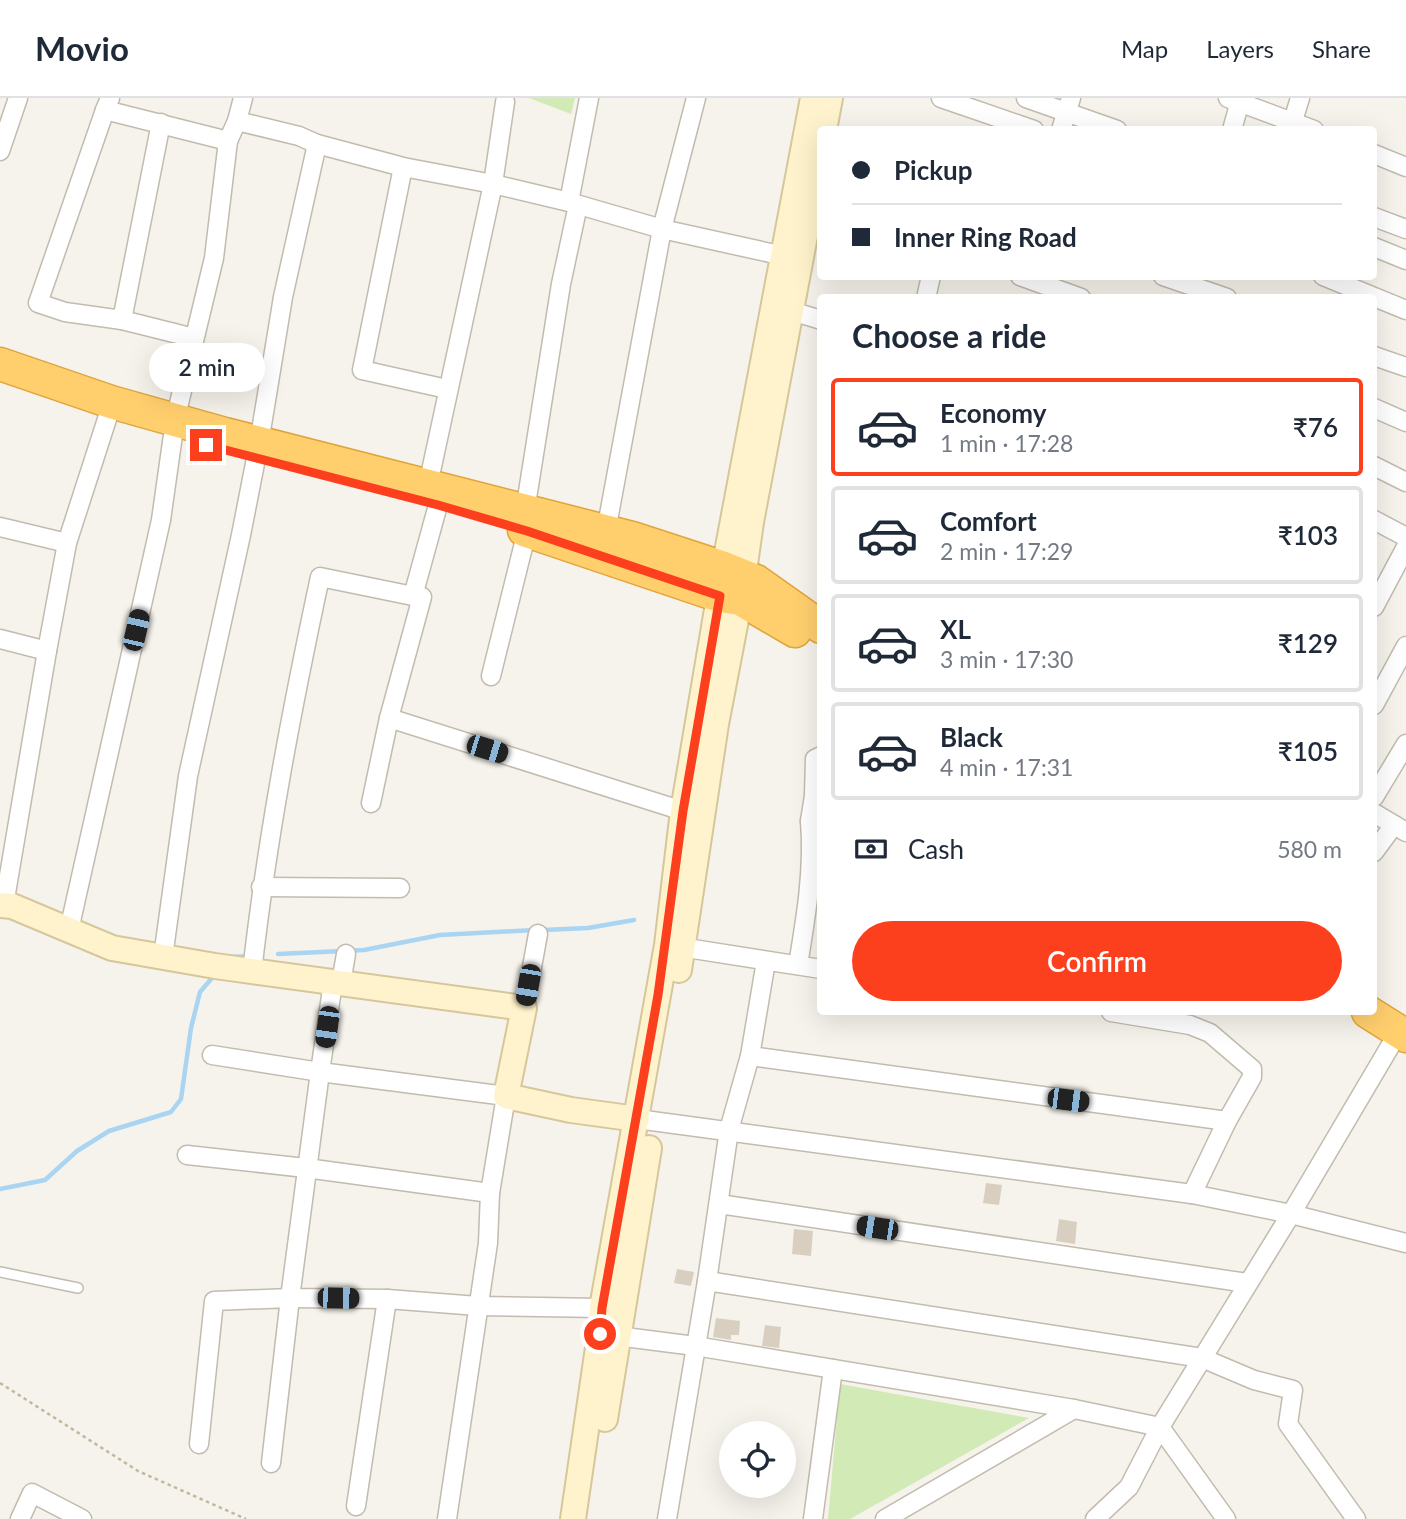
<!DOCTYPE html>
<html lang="en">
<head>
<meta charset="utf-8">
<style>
  body { margin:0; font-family:Lato,sans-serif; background:#f2f2f3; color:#1f2937; height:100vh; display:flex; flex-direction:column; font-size:26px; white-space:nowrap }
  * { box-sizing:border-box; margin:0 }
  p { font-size:23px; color:#747a83 }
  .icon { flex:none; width:38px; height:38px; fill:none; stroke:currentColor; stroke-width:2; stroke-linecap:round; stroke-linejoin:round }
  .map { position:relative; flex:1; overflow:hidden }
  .panel { position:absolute; left:817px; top:196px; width:560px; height:721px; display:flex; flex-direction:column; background:#fff; border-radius:7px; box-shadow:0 7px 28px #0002 }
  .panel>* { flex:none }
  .guide { position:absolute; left:817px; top:28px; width:560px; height:154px; border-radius:7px; box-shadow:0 7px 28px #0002; display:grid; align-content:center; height:154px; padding:0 35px; background:#fff }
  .buttons { position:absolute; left:719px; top:1323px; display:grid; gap:14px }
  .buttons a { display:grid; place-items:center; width:77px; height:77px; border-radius:50%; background:#fff; box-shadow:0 7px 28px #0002; font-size:35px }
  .end { position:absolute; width:32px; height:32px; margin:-16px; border:9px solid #fc3f1d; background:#fff; box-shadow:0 0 0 4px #fff }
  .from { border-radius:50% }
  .bubble { position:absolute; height:49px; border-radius:24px; background:#fff; box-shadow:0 7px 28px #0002; font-size:23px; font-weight:600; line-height:49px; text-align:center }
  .car { position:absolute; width:21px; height:42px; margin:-21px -10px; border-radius:9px; box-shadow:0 0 5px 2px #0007; background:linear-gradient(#222 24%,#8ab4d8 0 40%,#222 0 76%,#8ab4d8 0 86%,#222 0) }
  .guide b { display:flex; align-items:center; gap:24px; height:66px; font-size:26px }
  .guide b+b { border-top:2px solid #e0e1e3 }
  .guide i { width:18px; height:18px; background:#1f2937 }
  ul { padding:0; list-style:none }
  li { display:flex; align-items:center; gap:21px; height:98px; margin:0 14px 10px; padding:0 21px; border:4px solid #e0e1e3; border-radius:7px }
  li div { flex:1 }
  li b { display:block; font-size:26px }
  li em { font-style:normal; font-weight:600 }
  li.selected { border-color:#fc3f1d }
  li>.icon { width:63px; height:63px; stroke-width:1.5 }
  h2 { padding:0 35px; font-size:32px; line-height:84px }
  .pay { display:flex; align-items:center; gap:18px; height:77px; padding:0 35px; font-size:26px }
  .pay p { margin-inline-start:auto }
  .cta { display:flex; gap:14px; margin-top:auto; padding:14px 35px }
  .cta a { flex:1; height:80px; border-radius:42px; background:#fc3f1d; color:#fff; font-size:28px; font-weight:600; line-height:80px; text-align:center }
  header { display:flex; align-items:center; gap:42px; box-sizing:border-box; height:98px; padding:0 35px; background:#fff; border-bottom:2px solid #e0e1e3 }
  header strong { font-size:33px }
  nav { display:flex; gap:38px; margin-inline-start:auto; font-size:24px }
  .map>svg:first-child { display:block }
  .green { fill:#d2eab5 }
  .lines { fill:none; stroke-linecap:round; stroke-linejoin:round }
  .stream { stroke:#a9d4f2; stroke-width:4.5 }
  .building { fill:#d8cfc1 }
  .lane-casing { stroke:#c2bbae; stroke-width:12 }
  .street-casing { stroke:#c2bbae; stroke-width:21 }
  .secondary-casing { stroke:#d6c79b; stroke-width:28 }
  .highway-casing { stroke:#e0a43c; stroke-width:35 }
  .path { stroke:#c4b79f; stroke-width:2.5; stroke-dasharray:3.5 3.5; stroke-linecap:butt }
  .lane { stroke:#fff; stroke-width:9 }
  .street { stroke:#fff; stroke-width:18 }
  .secondary { stroke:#fff3cd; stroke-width:24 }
  .highway { stroke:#ffcf6e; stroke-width:32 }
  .route { stroke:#fc3f1d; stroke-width:9 }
</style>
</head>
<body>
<header>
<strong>Movio</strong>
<nav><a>Map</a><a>Layers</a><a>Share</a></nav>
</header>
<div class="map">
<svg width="1406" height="1421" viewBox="0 0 1406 1421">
  <rect width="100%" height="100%" fill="#f6f3ec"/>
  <!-- green -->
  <g class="green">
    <path d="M529,0H575L571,16Z"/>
    <path d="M840,1286L1029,1320L850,1421H828Z"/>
  </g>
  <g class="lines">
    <!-- stream -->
    <g class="stream">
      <path d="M543,832L588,830L634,822"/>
      <path d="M278,856L364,852L440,837L534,832"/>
      <path d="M231,859L251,858"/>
      <path d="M0,1091L45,1082L77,1053L109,1033L171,1014L181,1001L191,930L200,894L212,880"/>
    </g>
  </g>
  <!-- building -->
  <g class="building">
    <path d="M986,1085L1002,1087L999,1107L983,1105Z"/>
    <path d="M1059,1121L1077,1124L1075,1146L1056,1143Z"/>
    <path d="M794,1131L813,1133L811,1158L792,1156Z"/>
    <path d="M677,1171L694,1174L691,1188L674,1185Z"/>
    <path d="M716,1220L740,1223L739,1237H731V1242L713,1239Z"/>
    <path d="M765,1227L781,1229L779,1250L762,1248Z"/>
  </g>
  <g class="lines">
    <defs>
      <path id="lane" d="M0,1174L78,1190"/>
      <g id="street">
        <path d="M110,0L105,12L228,43L237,23L299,38L317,46L403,69L493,86L569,104L662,131L793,160"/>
        <path d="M941,0L1034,32"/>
        <path d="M1026,0L1117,32"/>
        <path d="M1228,0L1314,32"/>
        <path d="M105,12L38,205L65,214L122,222"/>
        <path d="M237,23L243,0"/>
        <path d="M1293,23L1300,0"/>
        <path d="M161,25L122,222L194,240"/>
        <path d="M1061,32L1071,0"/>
        <path d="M1232,32L1240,3"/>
        <path d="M0,53L18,0"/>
        <path d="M1374,56L1406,69"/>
        <path d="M403,69L362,272L447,291"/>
        <path d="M569,104L589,0"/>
        <path d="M1374,119L1406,131"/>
        <path d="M1374,149L1406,162"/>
        <path d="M1020,178L1081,200"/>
        <path d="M1163,178L1227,200"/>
        <path d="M1323,178L1406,212"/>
        <path d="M926,200L931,178"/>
        <path d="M782,210L821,222"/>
        <path d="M1374,258L1406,269"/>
        <path d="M1374,310L1406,324"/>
        <path d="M175,322L214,160L228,43"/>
        <path d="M1374,368L1406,384"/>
        <path d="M428,387L493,86L505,4"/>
        <path d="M525,413L561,186L578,107"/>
        <path d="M1374,422L1406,439"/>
        <path d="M0,429L67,445L108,318"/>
        <path d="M606,433L662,131L696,0"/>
        <path d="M1374,509L1406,449"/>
        <path d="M0,541L47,553L67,445"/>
        <path d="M491,578L527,433"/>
        <path d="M1374,607L1406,548"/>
        <path d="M389,620L422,499L413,498"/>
        <path d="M1374,699L1406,646"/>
        <path d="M371,705L389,620L683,713"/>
        <path d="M1374,715L1406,734"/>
        <path d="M810,723L814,698L815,661L821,658"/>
        <path d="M1374,754L1394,727"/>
        <path d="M261,789L400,790"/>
        <path d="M4,807L47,553"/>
        <path d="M69,832L161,422L173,337"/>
        <path d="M674,848L821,871"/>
        <path d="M163,859L188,678L241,437L259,345L283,199L317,46"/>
        <path d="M798,867C806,819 814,771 810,723L821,724"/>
        <path d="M252,874C267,740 292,610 320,479L413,498L438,407"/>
        <path d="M333,884L320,974L506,998L490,1095L488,1145L447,1421"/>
        <path d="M341,885L346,856"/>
        <path d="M524,913L538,836"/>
        <path d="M212,957L320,974L290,1200L387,1201L478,1208L602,1210"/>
        <path d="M750,958L1227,1023L1252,979V971L1210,935L1190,927L1111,914"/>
        <path d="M637,1021L1192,1096L1291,1116L1406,1145"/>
        <path d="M187,1057L306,1070L490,1095"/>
        <path d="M1192,1096L1227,1023"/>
        <path d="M719,1106L1247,1185"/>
        <path d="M707,1183L1202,1260L1254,1282L1293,1292L1288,1326L1356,1421"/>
        <path d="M609,1237L695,1248L1074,1311L1160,1329L1226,1421"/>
        <path d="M199,1346L214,1203L290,1200L271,1365"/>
        <path d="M356,1408L387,1201"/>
        <path d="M20,1421L32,1395L82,1421"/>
        <path d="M667,1421L707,1183L729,1032L750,958L766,863"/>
        <path d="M813,1421L833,1271"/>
        <path d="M885,1421L1074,1311"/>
        <path d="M1095,1421L1129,1389L1160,1329L1291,1116L1402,928"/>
      </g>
      <g id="secondary">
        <path d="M824,32L830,0"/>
        <path d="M0,807L12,808L112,850L215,868L524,910L506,998L571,1012L637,1021"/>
        <path d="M679,872L716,626L740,501L751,424L821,53"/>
        <path d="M605,1321L649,1050"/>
        <path d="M573,1421L600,1236L602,1210L667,847L683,713L724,470L813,0"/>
      </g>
      <g id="highway">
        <path d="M0,266L111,304L225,336L632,440L724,470L756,483L821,529"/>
        <path d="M524,432L720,498L740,501L795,533"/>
        <path d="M1368,914L1406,938"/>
      </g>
    </defs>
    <!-- lane casing -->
    <use href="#lane" class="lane-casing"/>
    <!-- street casing -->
    <use href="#street" class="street-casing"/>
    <!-- secondary casing -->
    <use href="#secondary" class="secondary-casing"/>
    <!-- highway casing -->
    <use href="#highway" class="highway-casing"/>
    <!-- path -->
    <path class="path" d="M0,1285L138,1373L246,1421"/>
    <!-- lane -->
    <use href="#lane" class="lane"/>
    <!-- street -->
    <use href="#street" class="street"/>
    <!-- secondary -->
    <use href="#secondary" class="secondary"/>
    <!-- highway -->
    <use href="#highway" class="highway"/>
  </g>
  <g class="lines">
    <!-- route -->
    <path class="route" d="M206,347L438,407L527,433L720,498L683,713L658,897L602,1210L600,1236"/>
  </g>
</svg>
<div class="buttons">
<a><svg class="icon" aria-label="locate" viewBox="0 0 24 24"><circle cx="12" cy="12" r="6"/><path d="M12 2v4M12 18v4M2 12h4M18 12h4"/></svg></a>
</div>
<i class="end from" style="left:600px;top:1236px"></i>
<i class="end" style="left:206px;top:347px"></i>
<div class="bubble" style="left:149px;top:245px;width:116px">2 min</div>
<i class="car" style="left:136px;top:532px;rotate:13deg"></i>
<i class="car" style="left:487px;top:651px;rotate:107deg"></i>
<i class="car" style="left:528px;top:887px;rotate:190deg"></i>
<i class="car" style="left:327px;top:929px;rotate:188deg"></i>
<i class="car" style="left:1068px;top:1002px;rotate:97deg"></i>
<i class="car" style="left:877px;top:1130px;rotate:279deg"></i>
<i class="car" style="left:338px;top:1200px;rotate:91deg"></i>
<div class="guide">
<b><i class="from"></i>Pickup</b>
<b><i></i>Inner Ring Road</b>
</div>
<section class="panel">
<h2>Choose a ride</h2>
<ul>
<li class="selected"><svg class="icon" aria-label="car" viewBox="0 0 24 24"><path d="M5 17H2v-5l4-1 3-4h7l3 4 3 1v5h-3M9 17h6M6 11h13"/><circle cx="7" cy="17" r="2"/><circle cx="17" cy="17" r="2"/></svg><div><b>Economy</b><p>1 min · 17:28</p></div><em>₹76</em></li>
<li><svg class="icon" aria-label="car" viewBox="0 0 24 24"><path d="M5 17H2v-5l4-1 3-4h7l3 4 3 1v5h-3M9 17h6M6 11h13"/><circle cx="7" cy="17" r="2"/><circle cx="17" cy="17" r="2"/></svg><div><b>Comfort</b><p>2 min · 17:29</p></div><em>₹103</em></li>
<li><svg class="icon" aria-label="car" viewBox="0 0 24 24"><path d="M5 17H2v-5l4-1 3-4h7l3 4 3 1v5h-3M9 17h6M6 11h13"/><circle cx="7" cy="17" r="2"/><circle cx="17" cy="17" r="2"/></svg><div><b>XL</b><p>3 min · 17:30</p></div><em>₹129</em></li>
<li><svg class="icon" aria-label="car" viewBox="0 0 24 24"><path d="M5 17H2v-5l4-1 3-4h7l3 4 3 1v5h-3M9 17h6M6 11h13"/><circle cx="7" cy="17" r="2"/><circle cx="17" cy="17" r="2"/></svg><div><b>Black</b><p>4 min · 17:31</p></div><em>₹105</em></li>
</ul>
<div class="pay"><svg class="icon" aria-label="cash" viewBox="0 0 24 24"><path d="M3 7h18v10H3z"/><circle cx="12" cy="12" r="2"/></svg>Cash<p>580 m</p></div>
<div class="cta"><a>Confirm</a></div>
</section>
</div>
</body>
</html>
